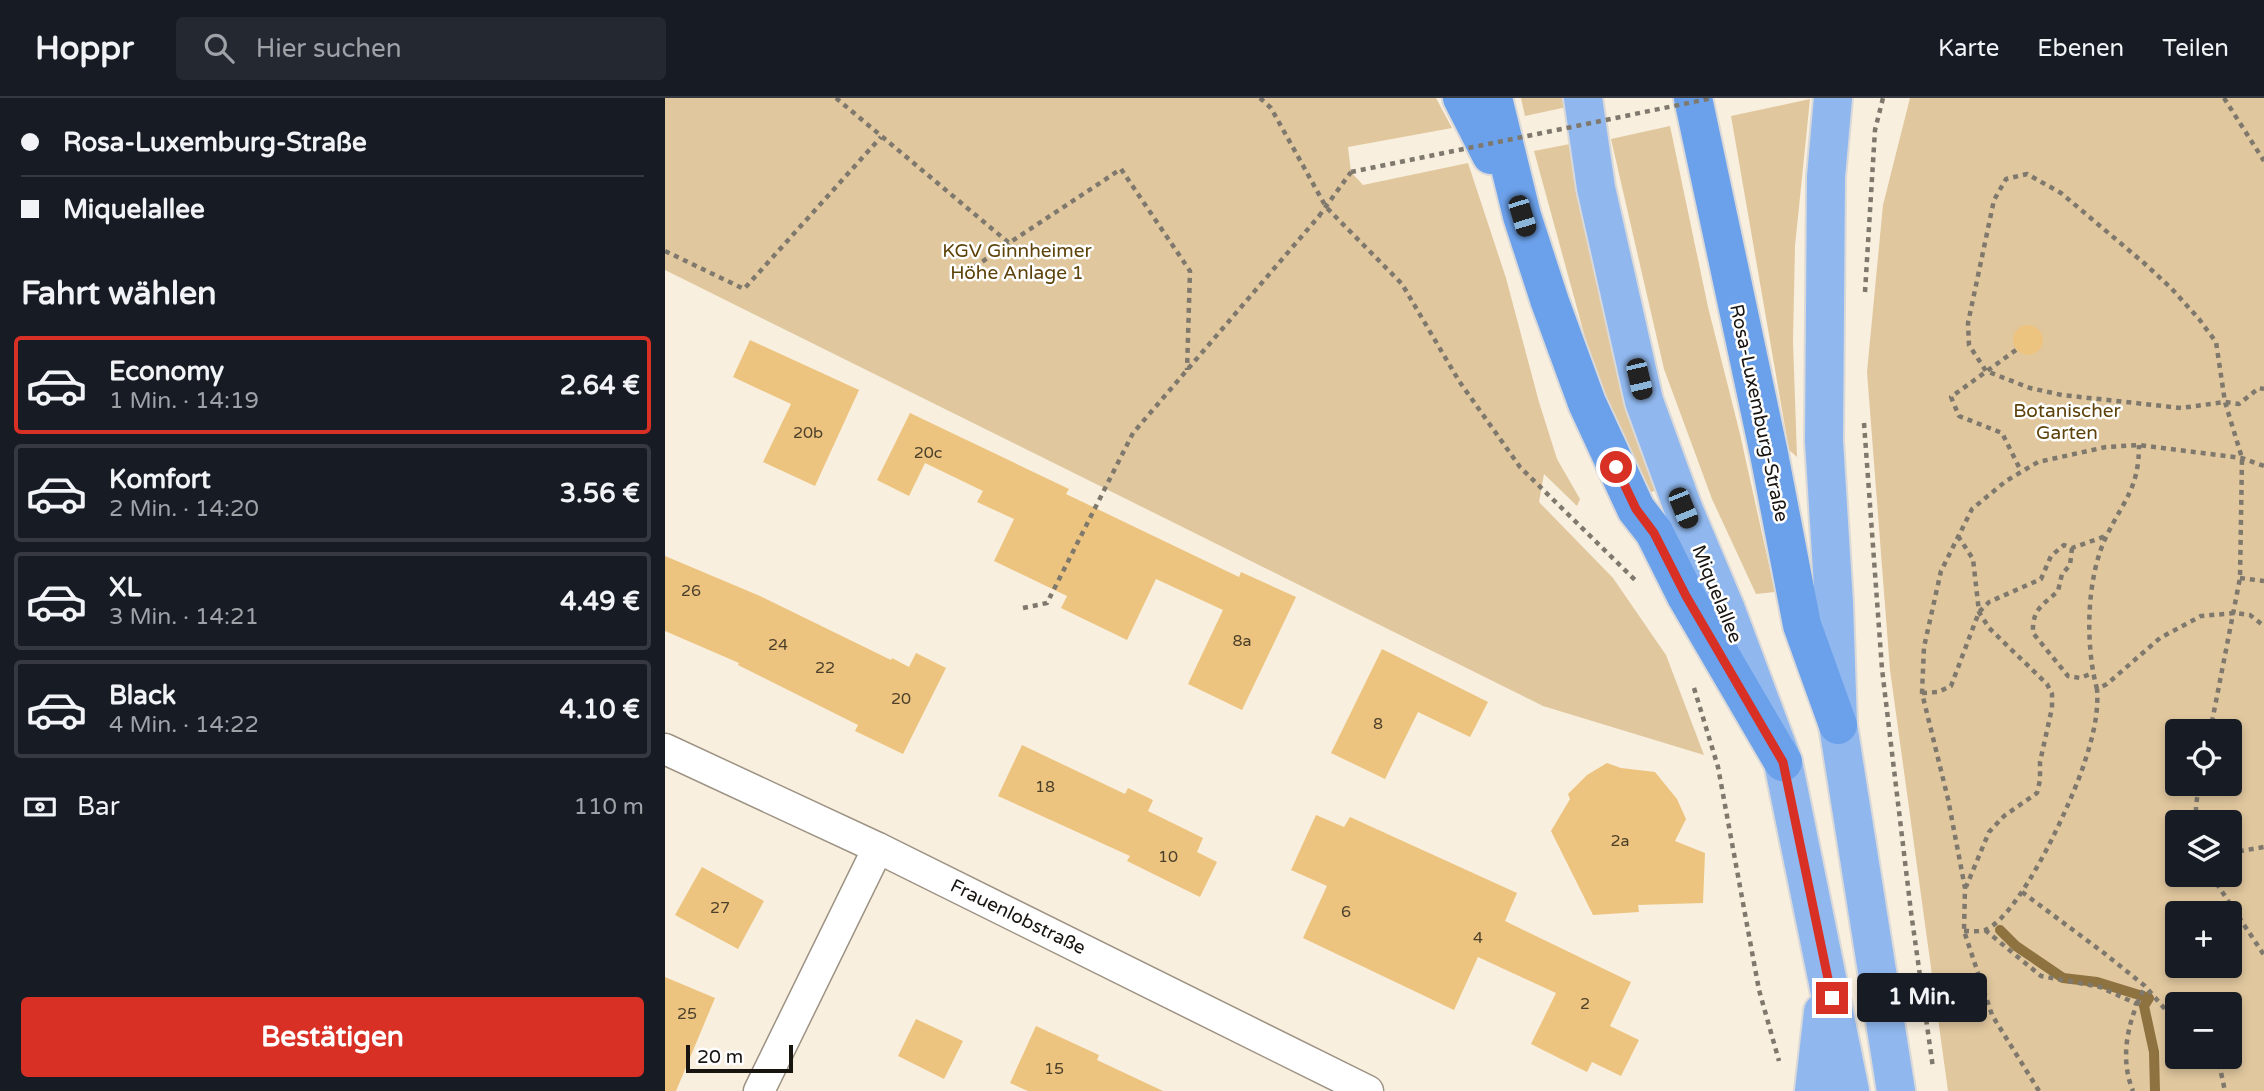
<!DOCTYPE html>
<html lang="de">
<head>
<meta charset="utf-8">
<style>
  body { margin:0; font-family:"Varela Round",sans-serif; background:#242831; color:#f1f3f6; height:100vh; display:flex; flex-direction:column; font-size:26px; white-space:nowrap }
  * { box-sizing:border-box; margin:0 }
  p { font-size:23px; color:#9ea1a6 }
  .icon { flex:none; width:38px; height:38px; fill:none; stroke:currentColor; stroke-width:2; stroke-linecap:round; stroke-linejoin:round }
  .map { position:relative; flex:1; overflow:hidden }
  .details { display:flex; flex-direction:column; background:#171b24; width:665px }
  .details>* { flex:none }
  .banner { display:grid; align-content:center; height:154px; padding:0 21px; background:#171b24 }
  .fabs { position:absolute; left:1500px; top:621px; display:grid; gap:14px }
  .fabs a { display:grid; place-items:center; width:77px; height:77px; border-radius:7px; background:#171b24; box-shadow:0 4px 10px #0003; font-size:35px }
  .scale { position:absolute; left:21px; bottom:18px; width:107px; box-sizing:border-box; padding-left:7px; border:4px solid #18140f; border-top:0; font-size:19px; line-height:24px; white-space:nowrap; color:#18140f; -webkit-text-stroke:5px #fff; paint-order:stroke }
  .end { position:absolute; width:32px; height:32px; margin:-16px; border:9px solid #d93025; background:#fff; box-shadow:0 0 0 4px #fff }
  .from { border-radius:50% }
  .bubble { position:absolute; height:49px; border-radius:7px; background:#171b24; box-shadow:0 4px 10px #0003; font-size:23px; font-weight:700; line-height:49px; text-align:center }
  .car { position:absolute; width:21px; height:42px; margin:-21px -10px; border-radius:9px; box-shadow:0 0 5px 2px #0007; background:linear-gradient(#222 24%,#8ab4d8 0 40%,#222 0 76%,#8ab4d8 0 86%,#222 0) }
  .banner b { display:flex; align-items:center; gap:24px; height:66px; font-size:26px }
  .banner b+b { border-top:2px solid #363941 }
  .banner i { width:18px; height:18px; background:#f1f3f6 }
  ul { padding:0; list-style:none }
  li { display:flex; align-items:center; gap:21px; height:98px; margin:0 14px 10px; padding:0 7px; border:4px solid #363941; border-radius:7px }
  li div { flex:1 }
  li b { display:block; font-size:26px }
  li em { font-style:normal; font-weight:700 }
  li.current { border-color:#d93025 }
  li>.icon { width:63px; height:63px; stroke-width:1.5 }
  h2 { padding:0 21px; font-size:32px; line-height:84px }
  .pay { display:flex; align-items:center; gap:18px; height:77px; padding:0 21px; font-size:26px }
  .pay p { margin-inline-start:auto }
  .cta { display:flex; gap:14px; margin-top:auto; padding:14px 21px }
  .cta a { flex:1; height:80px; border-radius:7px; background:#d93025; color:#fff; font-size:28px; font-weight:700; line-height:80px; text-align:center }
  header { display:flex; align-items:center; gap:42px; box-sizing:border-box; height:98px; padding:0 35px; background:#171b24; border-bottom:2px solid #363941 }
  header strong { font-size:33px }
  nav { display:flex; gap:38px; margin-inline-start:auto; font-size:24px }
  .search { width:490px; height:63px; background:#242831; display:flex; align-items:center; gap:18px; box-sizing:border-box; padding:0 24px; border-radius:7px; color:#9ea1a6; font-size:26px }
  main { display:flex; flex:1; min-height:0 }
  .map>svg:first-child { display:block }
  .green { fill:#e0c79e; fill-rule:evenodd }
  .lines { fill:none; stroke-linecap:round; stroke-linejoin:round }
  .stream { stroke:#8e7240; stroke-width:10 }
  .building { fill:#ecc47f }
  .minor-casing { stroke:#9d9384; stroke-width:33 }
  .primary-casing { stroke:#dad9d9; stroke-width:42 }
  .trunk-casing { stroke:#dad9d9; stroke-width:42 }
  .path { stroke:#7f786d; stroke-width:4.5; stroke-dasharray:5 5; stroke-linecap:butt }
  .minor { stroke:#fff; stroke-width:30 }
  .primary { stroke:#90b8ef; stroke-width:38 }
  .trunk { stroke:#6ba0ea; stroke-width:38 }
  .path-bridge { stroke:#7f786d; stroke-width:4.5; stroke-dasharray:5 5; stroke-linecap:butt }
  .route { stroke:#d93025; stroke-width:9 }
  .labels { text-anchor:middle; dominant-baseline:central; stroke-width:5; stroke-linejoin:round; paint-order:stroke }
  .number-label { font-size:16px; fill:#4d402b }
  .park-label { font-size:19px; fill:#5d420a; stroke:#fff }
  .street-label { font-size:19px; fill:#18140f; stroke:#fff }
</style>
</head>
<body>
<header>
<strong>Hoppr</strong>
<div class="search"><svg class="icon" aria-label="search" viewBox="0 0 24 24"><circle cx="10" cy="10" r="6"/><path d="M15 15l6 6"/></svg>Hier suchen</div>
<nav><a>Karte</a><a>Ebenen</a><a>Teilen</a></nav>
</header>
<main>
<section class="details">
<div class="banner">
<b><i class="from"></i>Rosa-Luxemburg-Straße</b>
<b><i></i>Miquelallee</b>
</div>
<h2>Fahrt wählen</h2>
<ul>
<li class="current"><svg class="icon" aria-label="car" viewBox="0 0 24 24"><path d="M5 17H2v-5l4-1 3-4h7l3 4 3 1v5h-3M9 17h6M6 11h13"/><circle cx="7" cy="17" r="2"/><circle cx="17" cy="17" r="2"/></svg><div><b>Economy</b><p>1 Min. · 14:19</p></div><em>2.64 €</em></li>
<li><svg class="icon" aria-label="car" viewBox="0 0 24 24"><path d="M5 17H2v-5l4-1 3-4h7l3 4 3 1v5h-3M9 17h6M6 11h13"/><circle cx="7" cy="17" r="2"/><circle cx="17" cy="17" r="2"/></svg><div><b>Komfort</b><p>2 Min. · 14:20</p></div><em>3.56 €</em></li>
<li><svg class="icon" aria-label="car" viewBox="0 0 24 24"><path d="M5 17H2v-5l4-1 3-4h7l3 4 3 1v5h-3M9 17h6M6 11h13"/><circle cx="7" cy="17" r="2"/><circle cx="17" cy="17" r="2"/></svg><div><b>XL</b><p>3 Min. · 14:21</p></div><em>4.49 €</em></li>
<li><svg class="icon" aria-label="car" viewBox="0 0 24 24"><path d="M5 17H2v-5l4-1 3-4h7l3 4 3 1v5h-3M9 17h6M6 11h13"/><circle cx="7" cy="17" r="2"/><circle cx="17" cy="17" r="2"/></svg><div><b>Black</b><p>4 Min. · 14:22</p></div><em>4.10 €</em></li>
</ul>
<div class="pay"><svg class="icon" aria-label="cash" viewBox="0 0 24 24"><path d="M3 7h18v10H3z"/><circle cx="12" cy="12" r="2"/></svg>Bar<p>110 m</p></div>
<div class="cta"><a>Bestätigen</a></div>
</section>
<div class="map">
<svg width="1599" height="993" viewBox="0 0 1599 993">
  <rect width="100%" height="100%" fill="#f9efde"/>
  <!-- green -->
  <g class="green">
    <path d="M0,0H771L787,30L683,49L686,74L698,87L803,65L841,180L874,304L892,361L915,401L912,408L879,376L874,404L948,480L1001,557L1039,657L878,608L0,172Z"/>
    <path d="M856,0H902V9L860,18Z"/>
    <path d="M1245,0H1599V993H1283L1225,572L1202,274L1218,107ZM1512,634H1564V686H1512ZM1512,724H1564V777H1512ZM1512,816H1564V868H1512ZM1512,906H1564V959H1512Z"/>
    <path d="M1145,1L1130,148L1128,244L1132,359L1124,352L1066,18Z"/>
    <path d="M1005,28L1043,209L1075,336L1110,494L1091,496L1047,401L999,271L946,41Z"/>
    <path d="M910,45L997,391L986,394L938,305L869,53Z"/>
  </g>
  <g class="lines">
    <!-- stream -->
    <path class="stream" d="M1335,832L1351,848L1398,880L1432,884L1484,900L1479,908L1489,954L1490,993"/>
  </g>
  <!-- building -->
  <g class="building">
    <circle cx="1363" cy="242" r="15"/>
    <path d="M85,242L194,292L150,388L98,364L126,306L68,279Z"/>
    <path d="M245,315L404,391L401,396L574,479L576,474L631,499L577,612L523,586L558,512L491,481L462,542L396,510L402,498L329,463L349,421L312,404L318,393L260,365L244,398L212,382Z"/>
    <path d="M0,458L95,498L226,562L227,560L244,569L251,555L281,570L238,656L190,633L193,627L73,567L74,565L0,533Z"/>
    <path d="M717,551L823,604L805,639L753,614L720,681L666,655Z"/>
    <path d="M357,647L460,696L463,690L488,702L483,713L538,740L532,754L552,764L535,799L462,763L465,758L333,698Z"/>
    <path d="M942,665L956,670L990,674L1012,701L1021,721L1010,743L1040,755L1038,805L973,807L974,814L928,817L886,733L905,701L903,696L922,677Z"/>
    <path d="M651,717L679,729L685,719L852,795L840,823L966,884L945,928L974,942L956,978L927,964L922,974L866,946L891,895L813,859L789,912L638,840L662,788L626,772Z"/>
    <path d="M37,769L99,803L73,851L10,817Z"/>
    <path d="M0,879L50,900L11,993H0Z"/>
    <path d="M251,921L298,943L279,981L233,958Z"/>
    <path d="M371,928L434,957L432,962L498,993H363L345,985Z"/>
  </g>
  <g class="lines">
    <defs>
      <g id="minor">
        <path d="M0,651L213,750L703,993"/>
        <path d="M94,993L213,750"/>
      </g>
      <g id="primary">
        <path d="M918,0L931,90L979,303L1018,410L1061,512L1118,664L1185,993"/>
        <path d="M1168,0L1161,79L1159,343L1169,505L1173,627L1231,993"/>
        <path d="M1149,993L1158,914"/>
      </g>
      <g id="trunk">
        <path d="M797,0L826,57"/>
        <path d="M828,0L857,118L885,204L922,305L971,411L989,434L1021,498L1118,664"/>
        <path d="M1028,0L1104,356L1137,527L1173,627"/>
      </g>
    </defs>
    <!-- minor casing -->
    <use href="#minor" class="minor-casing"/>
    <!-- primary casing -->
    <use href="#primary" class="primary-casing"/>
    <!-- trunk casing -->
    <use href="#trunk" class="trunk-casing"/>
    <!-- path -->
    <g class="path">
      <path d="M171,0L344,145L456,71L525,173L522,272"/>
      <path d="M595,0L606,10L661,109L737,186L794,283L855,369L970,482"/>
      <path d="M1559,0L1599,63"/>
      <path d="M654,118L686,74"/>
      <path d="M0,153L79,191L216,39"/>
      <path d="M301,175L344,145"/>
      <path d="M1200,194L1210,32L1218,0"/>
      <path d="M1351,252L1286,299L1294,318L1337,335L1356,373"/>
      <path d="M1199,325L1217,571L1246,814L1268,970"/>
      <path d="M1293,438L1308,461L1314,514L1324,530L1382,586L1387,596V610L1375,664V682L1372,695L1339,718L1324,734L1301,789"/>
      <path d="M1407,450L1405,467L1397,476L1393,493C1377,508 1367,511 1368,535L1403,578L1415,580L1428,575"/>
      <path d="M1575,480L1599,483"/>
      <path d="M358,510L382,505L468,335L655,117"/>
      <path d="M1029,590L1053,669L1094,892L1114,963"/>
      <path d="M1432,591C1420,547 1421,479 1442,437C1459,402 1474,390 1474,347"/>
      <path d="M1257,595L1273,594L1286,588L1314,514L1324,504L1376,481L1386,458L1399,447L1407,450L1441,438"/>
      <path d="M1545,634L1575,480L1577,360L1560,304L1551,244L1534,221L1506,190L1479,165L1396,95L1362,76L1341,81L1329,102L1303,225L1304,247L1321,273L1365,290L1397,297L1516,310L1560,304L1574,306L1594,290L1599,291"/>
      <path d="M1531,724V708L1534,686"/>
      <path d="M1564,755L1599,749"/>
      <path d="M1546,777L1599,857"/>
      <path d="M1357,794L1439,855L1480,888L1512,925"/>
      <path d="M1320,832L1376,878L1435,889L1472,906C1461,934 1456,964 1468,993"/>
      <path d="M1299,833C1305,833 1315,834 1320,832C1356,817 1407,703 1419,666C1427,642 1434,616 1432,591L1442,586L1495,540L1536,518L1570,515L1585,517L1599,528"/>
      <path d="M1472,906L1480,888"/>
      <path d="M1545,959L1555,970L1560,993"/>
      <path d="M1374,993L1327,917L1299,833L1300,790L1283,701L1257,595L1259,549L1276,473L1307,411L1341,383L1373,364L1441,349L1474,347L1577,360L1599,368"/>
    </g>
    <!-- minor -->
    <use href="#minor" class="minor"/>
    <!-- primary -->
    <use href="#primary" class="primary"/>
    <!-- trunk -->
    <use href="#trunk" class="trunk"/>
    <!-- path-bridge -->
    <path class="path-bridge" d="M686,74L1048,0"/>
  </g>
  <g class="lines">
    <!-- route -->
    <path class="route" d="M951,369L971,411L989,435L1021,498L1118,664L1167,900"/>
  </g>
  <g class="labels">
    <!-- number labels -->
    <g class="number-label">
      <text x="143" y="335">20b</text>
      <text x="263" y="355">20c</text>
      <text x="26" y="493">26</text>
      <text x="577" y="543">8a</text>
      <text x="113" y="547">24</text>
      <text x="160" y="570">22</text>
      <text x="236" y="601">20</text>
      <text x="713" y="626">8</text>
      <text x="380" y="689">18</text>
      <text x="955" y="743">2a</text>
      <text x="503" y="759">10</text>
      <text x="55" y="810">27</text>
      <text x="681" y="814">6</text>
      <text x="813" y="840">4</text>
      <text x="920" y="906">2</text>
      <text x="22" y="916">25</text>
      <text x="389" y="971">15</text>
    </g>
    <!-- park labels -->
    <g class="park-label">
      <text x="352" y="153">KGV Ginnheimer<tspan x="352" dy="22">Höhe Anlage 1</tspan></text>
      <text x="1402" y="313">Botanischer<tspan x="1402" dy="22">Garten</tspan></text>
    </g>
    <!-- street labels -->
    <g class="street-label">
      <text transform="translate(1094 315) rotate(78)">Rosa-Luxemburg-Straße</text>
      <text transform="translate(1052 496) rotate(68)">Miquelallee</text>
      <text transform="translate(353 819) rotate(26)">Frauenlobstraße</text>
    </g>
  </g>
</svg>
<div class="fabs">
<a><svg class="icon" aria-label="locate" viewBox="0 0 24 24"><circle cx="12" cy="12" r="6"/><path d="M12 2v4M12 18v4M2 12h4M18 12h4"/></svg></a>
<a><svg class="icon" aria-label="layers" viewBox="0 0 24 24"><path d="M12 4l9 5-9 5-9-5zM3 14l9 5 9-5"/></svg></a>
<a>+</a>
<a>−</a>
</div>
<div class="scale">20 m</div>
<i class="end from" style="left:951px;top:369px"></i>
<i class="end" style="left:1167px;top:900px"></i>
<div class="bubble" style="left:1192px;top:875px;width:130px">1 Min.</div>
<i class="car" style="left:857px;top:118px;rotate:163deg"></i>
<i class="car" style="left:974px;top:281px;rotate:167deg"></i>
<i class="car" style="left:1018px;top:410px;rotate:158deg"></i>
</div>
</main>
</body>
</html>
